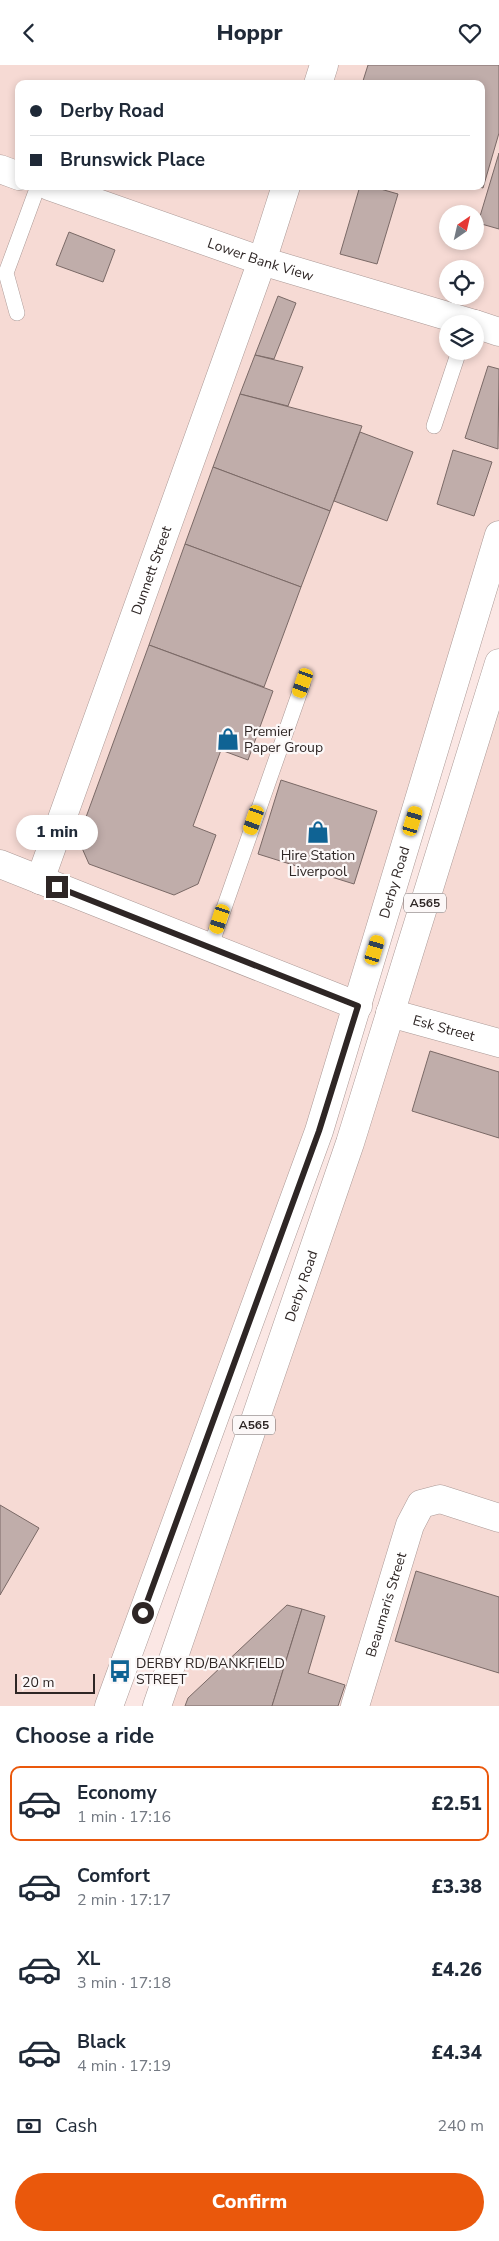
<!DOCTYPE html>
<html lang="en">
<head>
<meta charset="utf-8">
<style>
  body { margin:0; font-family:"Nunito Sans",sans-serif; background:#f2f2f3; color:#1f2937; height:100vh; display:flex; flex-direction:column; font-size:19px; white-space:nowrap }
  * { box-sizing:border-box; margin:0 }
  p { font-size:16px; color:#747a83 }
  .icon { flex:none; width:28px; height:28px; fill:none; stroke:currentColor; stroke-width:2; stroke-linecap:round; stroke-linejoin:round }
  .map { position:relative; height:1641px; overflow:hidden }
  .panel { display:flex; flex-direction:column; background:#fff; flex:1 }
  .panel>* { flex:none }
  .guide { position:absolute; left:15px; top:15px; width:470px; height:110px; border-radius:10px; box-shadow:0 2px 8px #0003; display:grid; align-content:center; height:110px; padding:0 15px; background:#fff }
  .needle { width:32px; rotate:34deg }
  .fabs { position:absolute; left:439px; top:140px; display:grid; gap:10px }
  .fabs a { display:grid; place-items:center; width:45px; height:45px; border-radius:50%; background:#fff; box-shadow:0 2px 8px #0003; font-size:25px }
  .scale { position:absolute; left:15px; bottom:12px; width:80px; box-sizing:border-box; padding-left:5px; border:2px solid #2e2625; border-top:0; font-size:14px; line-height:18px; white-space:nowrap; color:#2e2625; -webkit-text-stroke:4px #fcf8f8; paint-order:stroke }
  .end { position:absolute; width:22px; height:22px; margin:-11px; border:6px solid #2e2625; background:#fff; box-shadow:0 0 0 2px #fff }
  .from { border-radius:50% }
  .bubble { position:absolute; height:35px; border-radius:18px; background:#fff; box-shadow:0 2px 8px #0003; font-size:16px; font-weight:800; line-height:35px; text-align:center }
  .car { position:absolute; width:15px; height:30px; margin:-15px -8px; border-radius:6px; box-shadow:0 0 4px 1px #0007; background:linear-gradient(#f5c518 24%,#345 0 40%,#f5c518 0 76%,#345 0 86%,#f5c518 0) }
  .guide b { display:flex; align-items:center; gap:18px; height:48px; font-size:19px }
  .guide b+b { border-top:1px solid #e0e1e3 }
  .guide i { width:12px; height:12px; background:#1f2937 }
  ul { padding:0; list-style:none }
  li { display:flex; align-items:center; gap:15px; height:75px; margin:0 10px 8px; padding:0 5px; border:2px solid transparent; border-radius:10px }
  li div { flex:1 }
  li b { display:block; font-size:19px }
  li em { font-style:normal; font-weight:800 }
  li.current { border-color:#ea580c }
  li>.icon { width:45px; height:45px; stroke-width:1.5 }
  h2 { padding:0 15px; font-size:22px; line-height:60px }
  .pay { display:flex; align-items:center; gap:12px; height:55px; padding:0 15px; font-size:19px }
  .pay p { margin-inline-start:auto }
  .button { display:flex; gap:10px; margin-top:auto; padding:10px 15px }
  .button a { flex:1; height:58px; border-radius:30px; background:#ea580c; color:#fff; font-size:20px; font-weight:800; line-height:58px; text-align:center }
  header { display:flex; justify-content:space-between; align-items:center; height:65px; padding:0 15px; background:#fff; font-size:22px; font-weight:800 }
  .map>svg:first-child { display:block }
  .built { fill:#f6dad4; fill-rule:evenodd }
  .building { fill:#c0adaa; stroke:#7a6966 }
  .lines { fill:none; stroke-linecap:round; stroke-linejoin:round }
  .service-casing { stroke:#ab9996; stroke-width:16 }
  .minor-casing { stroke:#ab9996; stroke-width:29 }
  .trunk-casing { stroke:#ab9996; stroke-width:29 }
  .service { stroke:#fff; stroke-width:15 }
  .minor { stroke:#fff; stroke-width:28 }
  .trunk { stroke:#fff; stroke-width:28 }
  .route { stroke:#2e2625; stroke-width:6 }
  .labels { text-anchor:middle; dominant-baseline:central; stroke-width:4.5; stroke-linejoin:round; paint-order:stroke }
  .shield { fill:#fcf8f8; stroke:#6c6564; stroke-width:1 }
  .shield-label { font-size:12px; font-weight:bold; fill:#2e2625 }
  .street-label { font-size:14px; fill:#2e2625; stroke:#fcf8f8 }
  .poi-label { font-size:14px; fill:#2e2625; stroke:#fcf8f8; text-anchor:start }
</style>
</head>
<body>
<header><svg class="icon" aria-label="back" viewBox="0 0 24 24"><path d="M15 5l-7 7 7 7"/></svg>Hoppr<svg class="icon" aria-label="heart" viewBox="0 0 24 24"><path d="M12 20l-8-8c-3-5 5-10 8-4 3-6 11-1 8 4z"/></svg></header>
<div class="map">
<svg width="499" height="1641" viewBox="0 0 499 1641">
  <rect width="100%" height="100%" fill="#fbe7e4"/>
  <!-- built -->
  <g class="built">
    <path d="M0,0H499V470L358,941L109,1641H0ZM19,19H481V121H19ZM448,149H475V176H448ZM448,204H475V231H448ZM448,259H475V286H448Z"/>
    <path d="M499,598V1641H157Z"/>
  </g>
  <!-- building -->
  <g class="building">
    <path d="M368,0H499V68L483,123L476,121H481V19H362Z"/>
    <path d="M499,88V164L478,158Z"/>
    <path d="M360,121H370L398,129L377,199L340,189Z"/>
    <path d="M69,167L115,185L103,217L56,200Z"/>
    <path d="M278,231L296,238L274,294L255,290Z"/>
    <path d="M255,290L303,302L288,341L240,329Z"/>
    <path d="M488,301L499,304L498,384L465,373Z"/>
    <path d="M240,329L362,361L330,446L213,402Z"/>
    <path d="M360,367L413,387L387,456L334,436Z"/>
    <path d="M453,385L492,397L474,451L437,439Z"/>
    <path d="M213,402L330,446L301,522L185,479Z"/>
    <path d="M185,479L301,522L264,622L149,580Z"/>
    <path d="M149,580L273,626L248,695L221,685L193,761L216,770L198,819L174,830L89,799L78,774Z"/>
    <path d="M281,715L377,746L354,819L258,789Z"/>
    <path d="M430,986L499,1007V1073L412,1046Z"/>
    <path d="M0,1440L39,1463L0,1530Z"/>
    <path d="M416,1506L499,1532V1608L395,1576Z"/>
    <path d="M287,1540L302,1544L272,1641H185L188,1633Z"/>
    <path d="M302,1544L325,1551L308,1608L345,1620L338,1641H272Z"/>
  </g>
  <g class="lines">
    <defs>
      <g id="service">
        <path d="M17,248L6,208L38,121"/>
        <path d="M434,361L459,286"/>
        <path d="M210,883L303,618"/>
      </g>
      <g id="minor">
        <path d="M318,19L324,0"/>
        <path d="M0,104L19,111"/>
        <path id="s1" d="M49,121L262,196L474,259"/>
        <path d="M475,259L499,267"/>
        <path d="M0,799L358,941"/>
        <path id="s2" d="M40,815L262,196L286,121"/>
        <path id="s3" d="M390,948L499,978"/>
        <path id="s4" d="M355,1641L410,1460L421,1439L440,1434L499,1453"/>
      </g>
      <g id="trunk">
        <path id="s5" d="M109,1641L319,1066L499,470"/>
        <path id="s6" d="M157,1641L350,1078L499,598"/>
      </g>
    </defs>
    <!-- service casing -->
    <use href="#service" class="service-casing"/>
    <!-- minor casing -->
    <use href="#minor" class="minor-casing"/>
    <!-- trunk casing -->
    <use href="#trunk" class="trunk-casing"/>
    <!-- service -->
    <use href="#service" class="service"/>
    <!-- minor -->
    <use href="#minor" class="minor"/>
    <!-- trunk -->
    <use href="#trunk" class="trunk"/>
  </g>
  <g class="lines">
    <!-- route -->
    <path class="route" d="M57,822L358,941L319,1066L143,1548"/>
  </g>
  <!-- icons -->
  <defs>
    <symbol id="shop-bare" viewBox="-9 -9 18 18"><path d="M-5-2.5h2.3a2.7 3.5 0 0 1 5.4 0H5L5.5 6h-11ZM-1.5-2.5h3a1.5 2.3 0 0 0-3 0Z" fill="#0f6394" stroke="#fcf8f8" stroke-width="2.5" paint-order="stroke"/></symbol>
    <symbol id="bus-bare" viewBox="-9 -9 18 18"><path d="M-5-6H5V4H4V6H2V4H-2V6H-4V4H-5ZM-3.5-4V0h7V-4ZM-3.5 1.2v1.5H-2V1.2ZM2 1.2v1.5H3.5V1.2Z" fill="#0f6394" stroke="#fcf8f8" stroke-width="2.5" paint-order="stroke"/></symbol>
  </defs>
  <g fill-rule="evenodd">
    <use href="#shop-bare" x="212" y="658" width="32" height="32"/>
    <use href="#shop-bare" x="302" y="751" width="32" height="32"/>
    <use href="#bus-bare" x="104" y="1590" width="32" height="32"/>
  </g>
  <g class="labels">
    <!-- shield labels -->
    <g class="shield">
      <rect x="404" y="828.5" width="42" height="19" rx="4"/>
      <rect x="233" y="1350.5" width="42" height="19" rx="4"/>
    </g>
    <g class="shield-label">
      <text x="425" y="838">A565</text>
      <text x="254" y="1360">A565</text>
    </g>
    <!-- street labels -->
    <g class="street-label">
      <text stroke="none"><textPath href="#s1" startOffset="224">Lower Bank View</textPath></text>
      <text stroke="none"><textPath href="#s2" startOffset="329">Dunnett Street</textPath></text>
      <text stroke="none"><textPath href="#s5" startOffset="872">Derby Road</textPath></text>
      <text stroke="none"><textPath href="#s3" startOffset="56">Esk Street</textPath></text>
      <text stroke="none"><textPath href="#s6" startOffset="444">Derby Road</textPath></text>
      <text stroke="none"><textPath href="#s4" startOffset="106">Beaumaris Street</textPath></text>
    </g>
    <!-- poi labels -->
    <g class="poi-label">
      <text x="244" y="666">Premier<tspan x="244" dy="16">Paper Group</tspan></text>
      <text x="318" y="790" text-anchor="middle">Hire Station<tspan x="318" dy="16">Liverpool</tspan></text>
      <text x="136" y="1598">DERBY RD/BANKFIELD<tspan x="136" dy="16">STREET</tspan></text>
    </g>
  </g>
</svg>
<div class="fabs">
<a><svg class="needle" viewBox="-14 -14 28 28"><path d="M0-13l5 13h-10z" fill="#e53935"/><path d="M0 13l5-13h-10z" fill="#747a83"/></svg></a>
<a><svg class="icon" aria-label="locate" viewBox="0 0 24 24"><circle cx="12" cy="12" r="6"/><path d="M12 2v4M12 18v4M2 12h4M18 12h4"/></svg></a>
<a><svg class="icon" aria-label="layers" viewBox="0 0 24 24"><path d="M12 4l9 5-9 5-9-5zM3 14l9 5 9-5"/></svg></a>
</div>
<div class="scale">20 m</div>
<i class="end from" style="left:143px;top:1548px"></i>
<i class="end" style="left:57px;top:822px"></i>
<div class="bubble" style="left:16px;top:750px;width:82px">1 min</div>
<i class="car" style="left:303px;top:618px;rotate:200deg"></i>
<i class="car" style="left:254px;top:755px;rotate:199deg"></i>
<i class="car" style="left:413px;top:756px;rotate:17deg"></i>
<i class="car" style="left:220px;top:854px;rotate:198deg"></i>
<i class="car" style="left:375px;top:885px;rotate:17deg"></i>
<div class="guide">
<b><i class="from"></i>Derby Road</b>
<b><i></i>Brunswick Place</b>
</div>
</div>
<section class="panel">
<h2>Choose a ride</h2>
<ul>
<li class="current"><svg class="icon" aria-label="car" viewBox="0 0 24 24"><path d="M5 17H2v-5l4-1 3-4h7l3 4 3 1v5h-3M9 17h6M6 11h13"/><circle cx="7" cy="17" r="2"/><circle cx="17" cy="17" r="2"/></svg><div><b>Economy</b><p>1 min · 17:16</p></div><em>£2.51</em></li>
<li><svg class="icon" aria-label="car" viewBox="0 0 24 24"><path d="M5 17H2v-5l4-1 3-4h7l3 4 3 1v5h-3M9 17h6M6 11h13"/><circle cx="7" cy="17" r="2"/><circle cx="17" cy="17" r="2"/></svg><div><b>Comfort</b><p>2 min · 17:17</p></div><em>£3.38</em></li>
<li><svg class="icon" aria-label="car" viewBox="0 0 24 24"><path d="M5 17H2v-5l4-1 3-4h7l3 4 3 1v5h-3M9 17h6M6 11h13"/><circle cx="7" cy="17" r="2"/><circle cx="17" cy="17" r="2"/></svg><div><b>XL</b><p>3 min · 17:18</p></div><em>£4.26</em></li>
<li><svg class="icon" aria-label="car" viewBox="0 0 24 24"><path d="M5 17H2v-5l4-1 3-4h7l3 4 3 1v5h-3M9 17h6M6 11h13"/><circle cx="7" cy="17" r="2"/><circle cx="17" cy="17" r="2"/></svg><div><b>Black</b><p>4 min · 17:19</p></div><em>£4.34</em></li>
</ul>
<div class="pay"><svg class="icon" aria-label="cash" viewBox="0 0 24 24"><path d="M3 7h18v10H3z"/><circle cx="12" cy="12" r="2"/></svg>Cash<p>240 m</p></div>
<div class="button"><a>Confirm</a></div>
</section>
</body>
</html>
